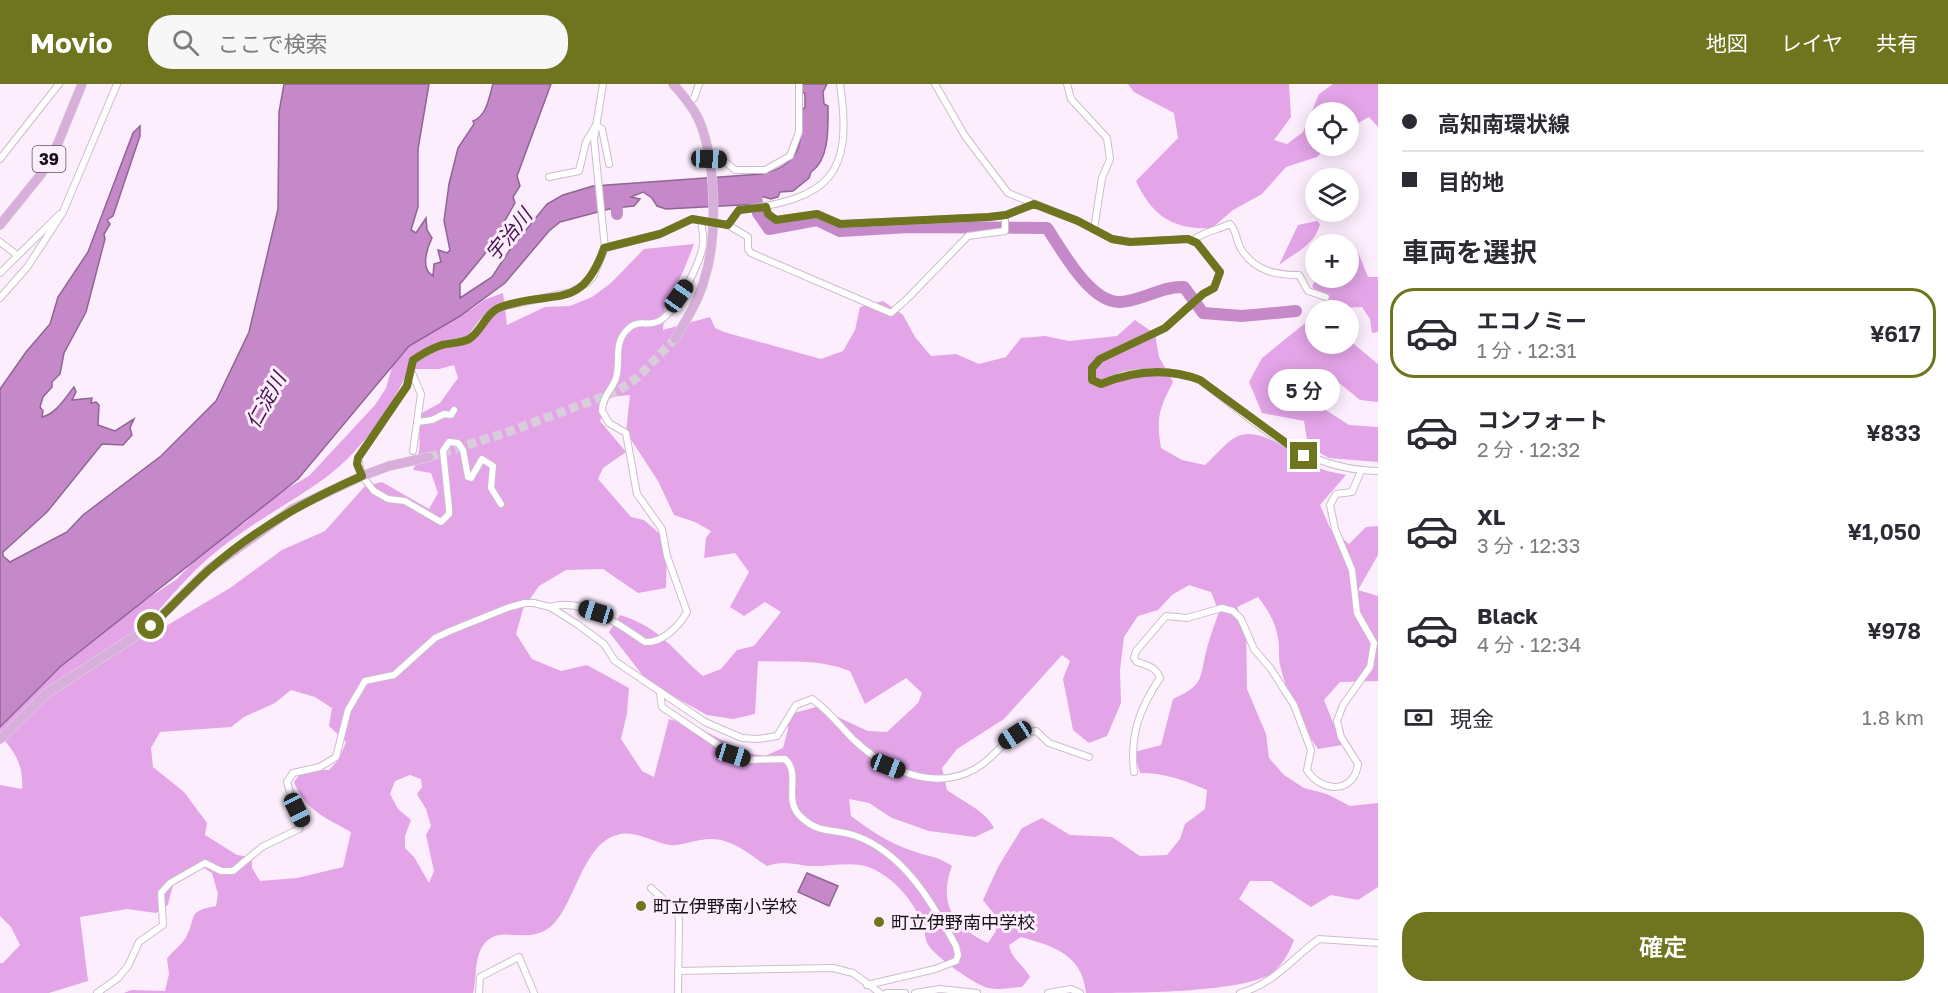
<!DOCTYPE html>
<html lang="ja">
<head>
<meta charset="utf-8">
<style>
  body { margin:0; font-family:"Golos Text","Noto Sans JP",sans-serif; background:#f7f7f7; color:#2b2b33; height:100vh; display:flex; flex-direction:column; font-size:22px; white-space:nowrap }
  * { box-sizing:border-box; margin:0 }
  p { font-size:20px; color:#7c7c81 }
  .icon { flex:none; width:33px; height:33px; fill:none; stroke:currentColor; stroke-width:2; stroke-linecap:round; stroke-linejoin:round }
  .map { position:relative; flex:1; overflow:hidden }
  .details { display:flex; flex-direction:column; background:#fff; width:570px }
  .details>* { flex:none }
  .top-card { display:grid; align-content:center; height:132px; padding:0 24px; background:#fff }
  .fabs { position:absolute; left:1305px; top:18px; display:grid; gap:12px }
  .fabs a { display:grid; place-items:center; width:54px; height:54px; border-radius:50%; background:#fff; box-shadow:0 3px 15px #0003; font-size:30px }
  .end { position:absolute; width:27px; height:27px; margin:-14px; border:8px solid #6e751e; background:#fff; box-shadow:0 0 0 3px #fff }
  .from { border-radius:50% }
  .bubble { position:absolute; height:42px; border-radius:21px; background:#fff; box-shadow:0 3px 15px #0003; font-size:20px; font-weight:600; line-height:42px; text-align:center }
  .car { position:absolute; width:18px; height:36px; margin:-18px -9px; border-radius:8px; box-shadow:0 0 4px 2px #0007; background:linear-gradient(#222 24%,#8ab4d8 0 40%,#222 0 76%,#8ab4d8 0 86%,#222 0) }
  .top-card b { display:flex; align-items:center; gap:21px; height:57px; font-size:22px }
  .top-card b+b { border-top:2px solid #e1e1e2 }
  .top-card i { width:15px; height:15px; background:#2b2b33 }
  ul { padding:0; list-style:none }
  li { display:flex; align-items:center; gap:18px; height:90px; margin:0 12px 9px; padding:0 12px; border:3px solid transparent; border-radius:24px }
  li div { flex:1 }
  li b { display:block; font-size:22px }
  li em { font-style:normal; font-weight:600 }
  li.selected { border-color:#6e751e }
  li>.icon { width:54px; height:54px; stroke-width:1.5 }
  h2 { padding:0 24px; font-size:27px; line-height:72px }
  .pay { display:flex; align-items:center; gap:15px; height:66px; padding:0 24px; font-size:22px }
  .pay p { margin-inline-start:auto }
  .action { display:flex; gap:12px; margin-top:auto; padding:12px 24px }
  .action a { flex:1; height:69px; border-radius:24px; background:#6e751e; color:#fff; font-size:24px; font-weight:600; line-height:69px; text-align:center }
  header { display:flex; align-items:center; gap:36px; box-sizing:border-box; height:84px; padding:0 30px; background:#6e751e; color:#fff }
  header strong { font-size:28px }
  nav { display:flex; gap:33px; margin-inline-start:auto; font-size:21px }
  .search { width:420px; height:54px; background:#f7f7f7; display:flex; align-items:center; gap:15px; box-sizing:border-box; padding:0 21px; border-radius:24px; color:#7c7c81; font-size:22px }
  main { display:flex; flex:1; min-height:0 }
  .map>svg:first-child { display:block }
  .forest { fill:#e3a4e8; fill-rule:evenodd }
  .water { fill:#c589ca; stroke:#906594; stroke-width:1.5 }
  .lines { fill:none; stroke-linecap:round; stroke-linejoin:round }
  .river { stroke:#c589ca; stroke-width:12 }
  .primary-tunnel { stroke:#dacddb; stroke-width:9; stroke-dasharray:9 4.5; stroke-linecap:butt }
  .street-casing { stroke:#ccbdcd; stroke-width:8 }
  .primary-casing { stroke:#dad9da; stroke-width:10 }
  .street { stroke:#fff; stroke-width:6 }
  .primary { stroke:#d7afda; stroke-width:9 }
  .route { stroke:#6e751e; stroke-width:8 }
  .poi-dot { fill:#6e751e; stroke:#fdeefe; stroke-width:2 }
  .labels { text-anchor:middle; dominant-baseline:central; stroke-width:6; stroke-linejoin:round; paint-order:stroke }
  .shield { fill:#fdeefe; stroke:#5b535c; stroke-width:1.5 }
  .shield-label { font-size:16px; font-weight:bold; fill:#161117 }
  .poi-label { font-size:18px; fill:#161117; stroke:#fdeefe; text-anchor:start }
  .water-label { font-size:20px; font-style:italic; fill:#47104d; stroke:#fdeefe }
</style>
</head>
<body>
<header>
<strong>Movio</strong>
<div class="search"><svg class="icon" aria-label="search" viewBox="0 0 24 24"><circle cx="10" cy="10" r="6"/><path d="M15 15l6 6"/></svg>ここで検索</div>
<nav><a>地図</a><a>レイヤ</a><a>共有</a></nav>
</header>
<main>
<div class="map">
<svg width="1378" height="909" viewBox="0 0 1378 909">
  <rect width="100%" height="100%" fill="#fdeefe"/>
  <!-- forest -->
  <g class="forest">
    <path d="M1128,0H1289L1291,33L1274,56L1287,60L1303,48L1319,10L1333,0H1378V43L1369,33L1349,44L1348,28H1316V62H1327L1317,73L1286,83L1262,110L1233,126L1212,144C1173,146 1152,132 1136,97L1178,54L1174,29L1134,8Z"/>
    <path d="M1317,137L1320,140C1315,161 1296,168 1279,181L1298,141Z"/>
    <path d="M694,160L683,188L665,221L663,246L710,233L715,244L724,248L821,275L843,267L855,246L860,223L883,217L903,231L915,253L931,272L956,270L979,280L1006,273L1021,254L1045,252L1069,257L1117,252L1135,236L1155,250L1159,273L1173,298C1159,325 1156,334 1161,364L1182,376L1205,381C1214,373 1225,359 1236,353C1262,340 1297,374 1319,384C1328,388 1338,389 1346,391L1320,421L1330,444L1349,460L1366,443L1378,442V471L1358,506L1378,512V597L1340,598L1324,616L1342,661L1318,665C1299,638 1288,613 1280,581C1278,572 1280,563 1278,554C1275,537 1268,526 1258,513L1237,523L1246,545L1247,605L1266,650L1269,674L1284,691L1304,704L1327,710L1350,722L1378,719V803L1358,816L1331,811L1311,823L1271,797H1250L1239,815L1294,856C1288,871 1283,880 1271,890C1239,909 1130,909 1086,909C1082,870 1053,862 1021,853L1009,861C1012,876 1023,880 1030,893L1022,903C1009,904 997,907 985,903C972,898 937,874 929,862C925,857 925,847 923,841C914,817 894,794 871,784C855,777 833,782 816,782C797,782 785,775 767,782C746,768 728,751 701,756C692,757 679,762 670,761C653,759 635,745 617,751C579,761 574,833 544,847C519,860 490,835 478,873C475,884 476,897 473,909H124L131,906L165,907L169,890L167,875C172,867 182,861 186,853C197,833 186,827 216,822L218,810L212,789L201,782C175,790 174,795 168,821L156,829L127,825L80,833L88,897L49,909H0V879H3L20,861L11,843L0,832V701L22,705C24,682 15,668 0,651V638L7,626L135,523L177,495L206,465L246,438L272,413L309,392L375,321L386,304L392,283L415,252L472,225L484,216L503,209L507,241L545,223L570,222L592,213L611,199L644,165ZM454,281L458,294L440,319L420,330C417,354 424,363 413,386L431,389L438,409L429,425L382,398L365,402L325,447L282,466L230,504L156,548L148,538C166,519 182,498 201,481C236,448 279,426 318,399C357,373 390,327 409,285H439ZM630,311L626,348L658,397L674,431L695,438L711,447L706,454L704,474L735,469L749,488L730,523L744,532L765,518L781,528L754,562L737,566L721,585L703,592C672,566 662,544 620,531L609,548L644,593L671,611L707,631L733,635L755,630L758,577C793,579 816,574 850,587L865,620L906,594L922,609L918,619L887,648L868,647L816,623L787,631L788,646L783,664L765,672L747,669L697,643L669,635L654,693L642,687L621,655L627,629L629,604L587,581L561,587L532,575L516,550L523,525L539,502L566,486L603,485L638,509L666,504L667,456L644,436L631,433L598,395L603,384L626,368L600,337L610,313ZM1189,501L1211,508L1219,528C1215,540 1210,552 1207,564C1199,594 1206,600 1173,615L1161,661L1134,668L1140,689C1165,689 1184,696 1207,706L1205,725L1185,740L1180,755L1167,771L1140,772L1112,753L1070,751L1042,734L1022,744L998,783L983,816L994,830L996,847L988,859C953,843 938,819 952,782C935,771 929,773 913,767C890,760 870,746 851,732L849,715L869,719L892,734L929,747L975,753L994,744C985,726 963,718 947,706L942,684L957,665L1004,635L1062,571L1070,577L1063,595L1073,646L1089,659L1107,652L1121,619L1120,586L1124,553L1138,532L1158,526L1172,511ZM291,606L315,613L332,624L329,642L346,658L339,675L329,686L304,685L294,698C305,726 326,734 351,748L343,783L297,794L260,797L252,784V773L237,771L205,751L207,739L184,708L153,683L151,664L160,648L231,643L244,633L275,619ZM410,691L421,695L422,703L417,710L426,725L431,742L426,751L434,787L429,799L414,773L405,764V752L411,736L398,725L390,710L395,697Z"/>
    <path d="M1358,168L1368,193H1378V248L1372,249L1370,235L1362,223C1337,224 1326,225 1312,202L1317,194H1348L1349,169Z"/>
    <path d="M1315,231L1316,260H1348L1349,256L1378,280V318L1360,316L1338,298L1317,297L1318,321L1349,341L1378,343V378L1329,374L1308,362L1304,337L1262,329L1249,298L1262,274Z"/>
  </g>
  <!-- water -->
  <g class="water">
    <path d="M284,0H429L418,65V123L411,146L416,149L426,134L427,146L432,154C427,164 420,185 433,192L434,180L441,178L438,166L447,169L450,166L444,137L449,100L458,64L474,40L473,37C487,32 489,13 493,0H551L517,92L520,102L513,113L515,119L488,166L460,200V214L492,193L509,167L547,120L563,111L593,102L762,90C798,82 804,61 801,27L805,23V10L800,6L803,0H827L823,8L824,20L828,22C828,43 830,75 811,88L809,94L793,107L780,108L778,113L771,115L760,112L759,120L666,125L657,122L652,114L643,108L631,113L640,115L634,122L613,124L560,138L549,147L505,199L460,232L409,262L298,395L60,583L0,643V305L26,268L50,240L58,213L88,168L133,49L140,42V52L113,132L107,136L110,140L104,150L105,155L86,228L64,269L60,290L52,298V303L43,313L40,323L43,327L42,333C56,330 65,314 74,303L76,308L72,316L92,314L91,319L96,318L99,321L98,341L115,347L134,335L130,344L132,351L123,361L102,360L47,428L3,468V472L10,478L67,448L83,431L161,372L216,317L249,248L278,125L279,28Z"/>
    <path d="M807,789L838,802L829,822L798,808Z"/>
  </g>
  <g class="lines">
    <!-- river -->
    <g class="river">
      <path d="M756,111L758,129L769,145L817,136L840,147L909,143L1047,144C1062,166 1090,219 1120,218C1142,217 1161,202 1184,203L1203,229L1242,232L1296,227"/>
      <path d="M616,113L617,130"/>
    </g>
    <!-- primary-tunnel -->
    <path class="primary-tunnel" d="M429,373L508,348L618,307L638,293L675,255"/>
    <defs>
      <g id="street">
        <path d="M935,0L965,52L1008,109L1078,137L1112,155L1130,158L1188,155L1197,159L1220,188L1214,204L1203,210L1165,244L1100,275L1092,284V296C1102,304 1113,294 1123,291C1148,285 1176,287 1200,296C1257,339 1302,386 1378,387"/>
        <path d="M1067,0L1071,15L1107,54L1110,75L1102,94L1094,145"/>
        <path d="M688,19L694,14L699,0"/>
        <path d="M0,75L59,0"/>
        <path d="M709,75L723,76L735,86H765L790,72L799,48V0"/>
        <path d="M549,93L579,87L586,58L596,41L602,45L609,80"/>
        <path d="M766,123L768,130L776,136L817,130L840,140L989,133L1006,131L1034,120"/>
        <path d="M728,141L739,126C828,115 854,93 840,0"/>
        <path d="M1192,157C1202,148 1217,146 1230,140C1237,147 1236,157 1241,165C1255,187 1275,191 1299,191L1308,207L1326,213"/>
        <path d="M0,158L17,171"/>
        <path d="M605,164L660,150L692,135L728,141L748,153V165L751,169L891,229L907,215L968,152L1005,147V131"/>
        <path d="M0,189L60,130"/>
        <path d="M0,214L28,182L63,128L117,0"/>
        <path d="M411,287L421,310L413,367"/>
        <path d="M417,338L432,336L444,330L451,331L454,326"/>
        <path d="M501,420L491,404L493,382L482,375L471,394L468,393L463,366L458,359L449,358L443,367L449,424V430L441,438L405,417L388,415L374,407L362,392L358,374L407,302L413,276L438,262L469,255L483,237L500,223L571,208L587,199L593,193L605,164L594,55L603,0"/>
        <path d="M550,523C584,513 618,540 645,558C663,559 679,542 687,528L667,472L662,445L637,410L626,349L609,339L602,327C602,313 612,306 616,294C621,277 613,260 627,246C637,235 645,242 657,238C674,232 702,177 703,160C704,152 702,144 701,137"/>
        <path d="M660,609L662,623L733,671L746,676L785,675C802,690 782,716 801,733C820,751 834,744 856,752C904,769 933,820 956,862L958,871L956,877L935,885L867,901"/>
        <path d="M1134,688C1130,651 1139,625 1160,594C1156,583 1147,581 1137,578L1134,574L1136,567L1166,532L1187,534L1222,524L1233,527L1241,535L1254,565L1271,585L1294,621L1311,666L1307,686C1321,709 1354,710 1358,680L1341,653L1337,637L1343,621L1370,583L1374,559L1357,529L1352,486L1335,445L1330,421L1336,410L1352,408L1361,387"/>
        <path d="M651,804L677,828L679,835L678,909"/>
        <path d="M678,887L833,884L853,889L880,909"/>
        <path d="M97,909L118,894L128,882L139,858L163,841L161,809L170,799L205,779L221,787H233L262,763L299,745L302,737L292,715L287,698L293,689L320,683L336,673L348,626L365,597L394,591L435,554L450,547L507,524L525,519H534L550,523L577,540L604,560L615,577L705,638L742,654L758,655L777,652L796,621L812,615C828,626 840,642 854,656C886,686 934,708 975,685C1000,671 1002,650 1036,647L1049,659L1089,673"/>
        <path d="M479,909L480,893L519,873L534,909"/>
        <path d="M886,909H905"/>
        <path d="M915,909L940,905L977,909"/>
        <path d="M1048,909L1071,905L1080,909"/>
        <path d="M1240,909C1274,900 1291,875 1319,855L1378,859"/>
      </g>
      <g id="primary">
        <path d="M673,0C682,10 692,22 698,34C716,73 718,151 705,193C699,216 687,235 675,255"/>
        <path d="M0,141L42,89L58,59L82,0"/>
        <path d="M0,655L47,609L151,542L209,485L294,424L362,392L389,382L429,373"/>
      </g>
    </defs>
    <!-- street casing -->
    <use href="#street" class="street-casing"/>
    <!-- primary casing -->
    <use href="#primary" class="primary-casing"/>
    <!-- street -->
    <use href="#street" class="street"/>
    <!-- primary -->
    <use href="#primary" class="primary"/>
  </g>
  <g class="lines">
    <!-- route -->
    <path class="route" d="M151,542C171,524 189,503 210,485C255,445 307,416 362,392L357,380L358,374L407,302L413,276C422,270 432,264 442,261C450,259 462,259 469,255C482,247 486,228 501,223C553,204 581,230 604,164L660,150L692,135L728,141L739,126L766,123L768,130L776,136L817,130L840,140L989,133L1006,131L1034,120L1078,137L1112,155L1130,158L1188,155L1197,159L1220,188L1214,204L1203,210L1165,244L1100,275L1092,284V296L1101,300C1133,287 1166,283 1200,296L1304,372"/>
  </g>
  <!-- markers -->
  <g class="poi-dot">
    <circle cx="641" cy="822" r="6"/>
    <circle cx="879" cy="838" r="6"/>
  </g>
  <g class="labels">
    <!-- shield labels -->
    <rect class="shield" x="32.5" y="62" width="33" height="26" rx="4.5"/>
    <g class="shield-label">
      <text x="49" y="75">39</text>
    </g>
    <!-- poi labels -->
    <g class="poi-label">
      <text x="653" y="822">町立伊野南小学校</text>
      <text x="891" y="838">町立伊野南中学校</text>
    </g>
    <!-- water labels -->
    <g class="water-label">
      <text transform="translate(508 150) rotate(-51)">宇治川</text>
      <text transform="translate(265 316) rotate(-61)">仁淀川</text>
    </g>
  </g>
</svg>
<div class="fabs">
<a><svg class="icon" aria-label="locate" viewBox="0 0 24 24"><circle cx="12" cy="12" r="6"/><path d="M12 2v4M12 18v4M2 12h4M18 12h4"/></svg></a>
<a><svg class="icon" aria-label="layers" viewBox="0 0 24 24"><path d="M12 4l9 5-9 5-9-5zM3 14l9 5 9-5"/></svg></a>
<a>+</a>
<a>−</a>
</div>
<i class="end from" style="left:151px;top:542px"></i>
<i class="end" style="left:1304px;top:372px"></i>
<div class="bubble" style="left:1268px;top:285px;width:72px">5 分</div>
<i class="car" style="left:709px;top:75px;rotate:92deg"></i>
<i class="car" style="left:679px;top:212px;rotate:35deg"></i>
<i class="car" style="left:596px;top:528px;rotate:287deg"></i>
<i class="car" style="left:1015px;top:651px;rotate:237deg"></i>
<i class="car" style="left:733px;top:671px;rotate:107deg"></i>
<i class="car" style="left:888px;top:682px;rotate:111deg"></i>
<i class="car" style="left:297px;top:726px;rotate:154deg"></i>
</div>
<section class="details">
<div class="top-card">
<b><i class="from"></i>高知南環状線</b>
<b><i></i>目的地</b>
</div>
<h2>車両を選択</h2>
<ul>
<li class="selected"><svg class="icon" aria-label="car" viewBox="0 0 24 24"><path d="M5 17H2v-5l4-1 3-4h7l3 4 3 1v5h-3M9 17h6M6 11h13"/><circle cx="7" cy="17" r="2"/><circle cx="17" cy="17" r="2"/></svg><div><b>エコノミー</b><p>1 分 · 12:31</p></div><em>¥617</em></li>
<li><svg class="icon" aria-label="car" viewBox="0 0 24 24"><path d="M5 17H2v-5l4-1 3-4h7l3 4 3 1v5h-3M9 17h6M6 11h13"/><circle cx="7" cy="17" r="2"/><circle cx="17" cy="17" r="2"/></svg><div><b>コンフォート</b><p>2 分 · 12:32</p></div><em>¥833</em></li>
<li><svg class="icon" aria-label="car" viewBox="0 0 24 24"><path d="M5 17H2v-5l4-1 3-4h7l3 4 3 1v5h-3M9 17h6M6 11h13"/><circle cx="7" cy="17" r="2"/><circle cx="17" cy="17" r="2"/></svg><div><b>XL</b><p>3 分 · 12:33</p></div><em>¥1,050</em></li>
<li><svg class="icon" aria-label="car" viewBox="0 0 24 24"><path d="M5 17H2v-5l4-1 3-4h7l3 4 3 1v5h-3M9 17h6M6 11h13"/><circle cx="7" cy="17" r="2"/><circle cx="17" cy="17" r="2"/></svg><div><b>Black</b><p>4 分 · 12:34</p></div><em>¥978</em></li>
</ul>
<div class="pay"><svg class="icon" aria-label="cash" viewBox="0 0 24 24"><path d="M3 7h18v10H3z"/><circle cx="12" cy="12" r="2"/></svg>現金<p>1.8 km</p></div>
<div class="action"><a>確定</a></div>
</section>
</main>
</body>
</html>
